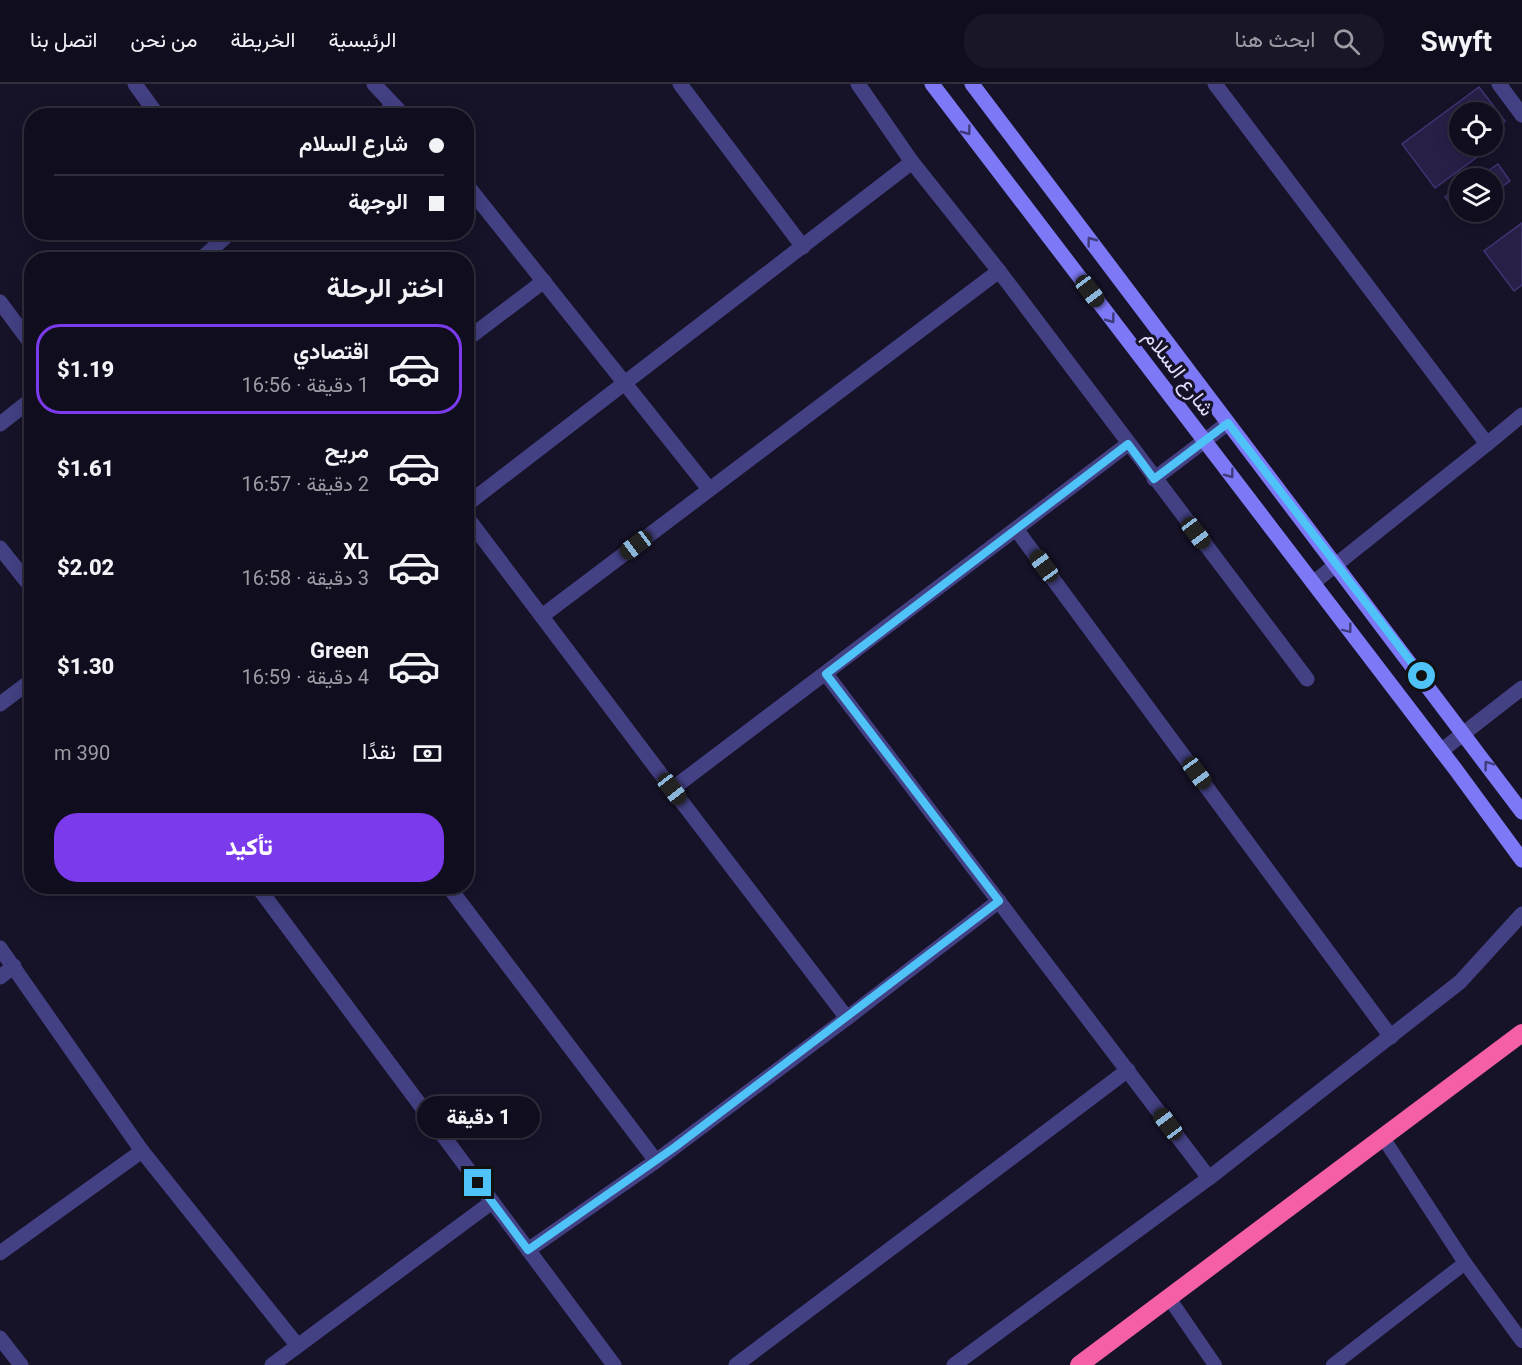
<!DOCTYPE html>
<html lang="ar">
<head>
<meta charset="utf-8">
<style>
  body { margin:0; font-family:Roboto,Vazirmatn,sans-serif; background:#191727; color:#f1f3f6; direction:rtl; height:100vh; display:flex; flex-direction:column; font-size:22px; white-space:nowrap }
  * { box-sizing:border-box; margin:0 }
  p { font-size:20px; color:#9c9ca4 }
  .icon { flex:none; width:33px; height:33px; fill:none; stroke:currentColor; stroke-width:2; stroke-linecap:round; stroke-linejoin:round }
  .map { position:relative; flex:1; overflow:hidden; direction:ltr }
  .side { position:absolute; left:24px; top:168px; width:450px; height:642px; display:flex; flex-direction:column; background:#100e1e; border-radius:24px; box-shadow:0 3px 15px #0003,0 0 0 2px #302e3c; direction:rtl }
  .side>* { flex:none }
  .hud { position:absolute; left:24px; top:24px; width:450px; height:132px; border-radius:24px; box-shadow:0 3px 15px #0003,0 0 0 2px #302e3c; direction:rtl; display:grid; align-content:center; height:132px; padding:0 30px; background:#100e1e }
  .tools { position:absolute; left:1449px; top:18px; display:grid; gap:12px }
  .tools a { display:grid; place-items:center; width:54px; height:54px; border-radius:50%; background:#100e1e; box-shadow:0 3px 15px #0003,0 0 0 2px #302e3c; font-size:30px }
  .end { position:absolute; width:27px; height:27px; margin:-14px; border:8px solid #4fc3f7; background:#111; box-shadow:0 0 0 3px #111 }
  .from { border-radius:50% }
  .bubble { position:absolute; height:42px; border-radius:21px; background:#100e1e; box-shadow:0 3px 15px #0003,0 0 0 2px #302e3c; font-size:20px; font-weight:800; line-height:42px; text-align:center; direction:rtl }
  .car { position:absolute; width:18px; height:36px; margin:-18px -9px; border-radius:8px; box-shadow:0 0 4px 2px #0007; background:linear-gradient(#222 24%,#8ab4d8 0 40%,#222 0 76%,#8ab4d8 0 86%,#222 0) }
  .hud b { display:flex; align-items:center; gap:21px; height:57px; font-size:22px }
  .hud b+b { border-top:2px solid #302e3c }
  .hud i { width:15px; height:15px; background:#f1f3f6 }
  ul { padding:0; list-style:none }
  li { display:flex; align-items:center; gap:18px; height:90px; margin:0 12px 9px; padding:0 18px; border:3px solid transparent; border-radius:24px }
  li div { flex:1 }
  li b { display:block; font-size:22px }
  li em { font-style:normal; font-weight:800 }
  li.on { border-color:#7c3aed }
  li>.icon { width:54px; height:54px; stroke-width:1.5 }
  h2 { padding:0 30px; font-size:27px; line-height:72px }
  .pay { display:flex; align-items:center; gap:15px; height:66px; padding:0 30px; font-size:22px }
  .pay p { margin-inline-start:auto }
  .action { display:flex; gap:12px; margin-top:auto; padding:12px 30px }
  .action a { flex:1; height:69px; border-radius:24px; background:#7c3aed; color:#fff; font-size:24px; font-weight:800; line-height:69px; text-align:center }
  header { display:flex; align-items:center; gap:36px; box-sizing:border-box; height:84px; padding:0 30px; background:#100e1e; border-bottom:2px solid #302e3c }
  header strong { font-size:28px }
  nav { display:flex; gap:33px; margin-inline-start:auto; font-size:21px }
  .search { width:420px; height:54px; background:#191727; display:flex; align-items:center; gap:15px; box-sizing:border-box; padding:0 21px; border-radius:24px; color:#9c9ca4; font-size:22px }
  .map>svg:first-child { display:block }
  .building { fill:#281f47; stroke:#403372; stroke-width:1.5 }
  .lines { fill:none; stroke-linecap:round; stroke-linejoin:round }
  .lane { stroke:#434083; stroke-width:14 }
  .street { stroke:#434083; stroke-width:15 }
  .secondary { stroke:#7d79f6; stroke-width:15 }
  .highway { stroke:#f45fa5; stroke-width:18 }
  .oneway { stroke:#3f3b7a }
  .route { stroke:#4fc3f7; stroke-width:8 }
  .labels { text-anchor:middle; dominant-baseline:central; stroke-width:6; stroke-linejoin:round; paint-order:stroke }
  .street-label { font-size:21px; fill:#dfdbfc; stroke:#161228 }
</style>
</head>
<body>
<header>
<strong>Swyft</strong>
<div class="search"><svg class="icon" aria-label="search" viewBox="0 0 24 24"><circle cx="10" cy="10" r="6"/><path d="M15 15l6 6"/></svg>ابحث هنا</div>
<nav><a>الرئيسية</a><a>الخريطة</a><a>من نحن</a><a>اتصل بنا</a></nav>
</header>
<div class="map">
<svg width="1522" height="1281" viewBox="0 0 1522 1281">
  <rect width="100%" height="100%" fill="#161228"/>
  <!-- building -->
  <g class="building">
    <path d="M1479,3L1505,37L1492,47V28H1460V62H1479L1484,68L1435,104L1402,60Z"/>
    <path d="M1498,80L1510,97L1492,109V94H1482L1480,92Z"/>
    <path d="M1473,88L1478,94H1466Z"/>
    <path d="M1460,100V128H1459L1445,113Z"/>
    <path d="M1522,139V201L1514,207L1484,167Z"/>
  </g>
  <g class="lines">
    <!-- lane -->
    <g class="lane">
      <path d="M1382,1052L1465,1179L1522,1257"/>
      <path d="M1169,1214L1215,1281"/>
      <path d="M1333,1281L1465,1179"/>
    </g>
    <!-- street -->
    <g class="street">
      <path d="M135,0L158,32"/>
      <path d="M374,0L404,32"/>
      <path d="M680,0L803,163"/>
      <path d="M858,0L912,78L999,187L1307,595"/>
      <path d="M1215,0L1487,360L1522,331"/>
      <path d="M1499,0L1522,31"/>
      <path d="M381,32L394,21"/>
      <path d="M466,100L709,405"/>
      <path d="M200,176L231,148"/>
      <path d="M0,218L32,261"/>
      <path d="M466,256L544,197"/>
      <path d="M0,340L32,315"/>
      <path d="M1154,395L1228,339"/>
      <path d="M466,421L912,78"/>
      <path d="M466,432L672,705"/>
      <path d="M1016,445L1391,953"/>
      <path d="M0,464L32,504"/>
      <path d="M1313,499L1487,360"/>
      <path d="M542,532L999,187"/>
      <path d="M826,590L1209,1094"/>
      <path d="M0,620L32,596"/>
      <path d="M1441,667L1522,604"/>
      <path d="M257,802L614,1281"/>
      <path d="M448,802L656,1077"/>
      <path d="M0,864L142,1067L297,1261"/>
      <path d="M0,893L14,882"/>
      <path d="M847,934L999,817"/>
      <path d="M528,1166L656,1077L847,934L672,705L1128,360"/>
      <path d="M0,1169L142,1067"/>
      <path d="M0,1254L21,1281"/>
      <path d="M272,1281L492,1118"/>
      <path d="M736,1281L1128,986"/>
      <path d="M954,1281L1209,1094L1460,898L1522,830"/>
    </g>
    <!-- secondary -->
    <g class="secondary">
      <path d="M932,0L1456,686L1522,776"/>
      <path d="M972,0L1522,728"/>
    </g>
    <!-- highway -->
    <path class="highway" d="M1079,1281L1522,949"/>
  </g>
  <!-- one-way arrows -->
  <defs><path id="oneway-chevron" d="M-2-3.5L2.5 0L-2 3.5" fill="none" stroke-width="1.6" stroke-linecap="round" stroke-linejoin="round" transform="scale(1.5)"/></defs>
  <g class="oneway">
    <use href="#oneway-chevron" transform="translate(967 47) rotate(53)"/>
    <use href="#oneway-chevron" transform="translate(1091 157) rotate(-127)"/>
    <use href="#oneway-chevron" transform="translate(1111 235) rotate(53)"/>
    <use href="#oneway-chevron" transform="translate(1230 390) rotate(53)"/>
    <use href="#oneway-chevron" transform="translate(1348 545) rotate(52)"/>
    <use href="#oneway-chevron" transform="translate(1488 681) rotate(-126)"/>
  </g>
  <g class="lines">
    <!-- route -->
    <path class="route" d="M478,1099L528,1166L675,1063L999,817L826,590L1128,360L1154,395L1228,339L1422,592"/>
  </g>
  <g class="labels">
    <!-- street labels -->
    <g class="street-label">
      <text transform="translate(1179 289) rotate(53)">شارع السلام</text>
    </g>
  </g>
</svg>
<div class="tools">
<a><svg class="icon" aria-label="locate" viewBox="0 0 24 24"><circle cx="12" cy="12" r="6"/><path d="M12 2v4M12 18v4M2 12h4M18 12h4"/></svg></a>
<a><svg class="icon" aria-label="layers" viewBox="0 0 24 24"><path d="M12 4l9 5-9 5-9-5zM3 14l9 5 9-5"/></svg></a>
</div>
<i class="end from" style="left:1422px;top:592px"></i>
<i class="end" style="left:478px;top:1099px"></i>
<div class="bubble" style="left:417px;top:1012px;width:123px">1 دقيقة</div>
<i class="car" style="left:1090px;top:207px;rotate:143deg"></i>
<i class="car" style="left:1196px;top:449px;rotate:143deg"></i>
<i class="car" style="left:636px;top:461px;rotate:233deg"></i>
<i class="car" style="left:1044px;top:482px;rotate:324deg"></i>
<i class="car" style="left:1197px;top:689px;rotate:144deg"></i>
<i class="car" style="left:672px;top:705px;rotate:142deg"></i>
<i class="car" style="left:1168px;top:1040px;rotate:323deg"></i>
<div class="hud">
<b><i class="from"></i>شارع السلام</b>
<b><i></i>الوجهة</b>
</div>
<section class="side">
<h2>اختر الرحلة</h2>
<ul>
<li class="on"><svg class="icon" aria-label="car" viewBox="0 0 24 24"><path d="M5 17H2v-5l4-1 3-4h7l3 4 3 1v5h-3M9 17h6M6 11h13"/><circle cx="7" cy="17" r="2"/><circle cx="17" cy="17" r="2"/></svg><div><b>اقتصادي</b><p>1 دقيقة · 16:56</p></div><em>$1.19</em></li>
<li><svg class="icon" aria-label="car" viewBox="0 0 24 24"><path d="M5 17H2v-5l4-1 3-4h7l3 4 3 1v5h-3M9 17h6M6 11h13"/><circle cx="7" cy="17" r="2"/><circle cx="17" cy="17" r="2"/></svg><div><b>مريح</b><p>2 دقيقة · 16:57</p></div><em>$1.61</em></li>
<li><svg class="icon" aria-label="car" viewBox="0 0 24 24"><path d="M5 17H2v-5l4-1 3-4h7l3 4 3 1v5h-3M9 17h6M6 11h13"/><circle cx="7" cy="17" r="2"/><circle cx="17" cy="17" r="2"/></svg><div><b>XL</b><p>3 دقيقة · 16:58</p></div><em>$2.02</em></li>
<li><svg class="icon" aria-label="car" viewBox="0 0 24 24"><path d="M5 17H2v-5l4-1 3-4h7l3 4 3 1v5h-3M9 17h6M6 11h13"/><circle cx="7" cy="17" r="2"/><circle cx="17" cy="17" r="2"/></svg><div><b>Green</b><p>4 دقيقة · 16:59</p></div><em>$1.30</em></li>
</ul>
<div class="pay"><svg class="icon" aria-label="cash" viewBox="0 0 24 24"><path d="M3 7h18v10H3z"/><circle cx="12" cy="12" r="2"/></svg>نقدًا<p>390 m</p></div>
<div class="action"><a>تأكيد</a></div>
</section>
</div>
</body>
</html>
